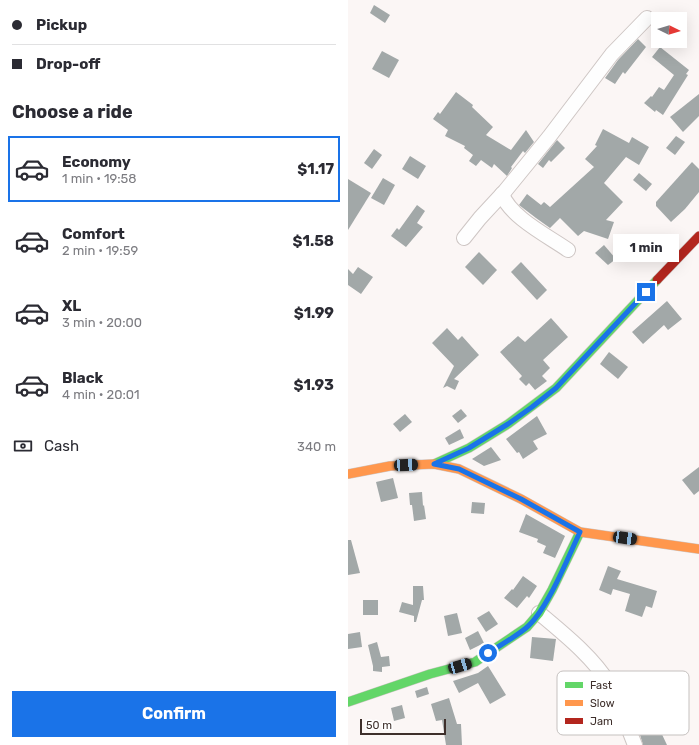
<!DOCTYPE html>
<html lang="en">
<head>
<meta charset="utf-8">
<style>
  body { margin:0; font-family:Rubik,sans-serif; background:#f7f7f7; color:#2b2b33; height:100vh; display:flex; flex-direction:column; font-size:15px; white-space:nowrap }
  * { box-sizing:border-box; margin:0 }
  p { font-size:13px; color:#7c7c81 }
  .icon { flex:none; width:22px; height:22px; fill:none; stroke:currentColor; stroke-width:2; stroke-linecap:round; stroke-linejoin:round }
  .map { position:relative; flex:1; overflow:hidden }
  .panel { display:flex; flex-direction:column; background:#fff; width:348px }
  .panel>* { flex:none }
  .banner { display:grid; align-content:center; height:88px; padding:0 12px; background:#fff }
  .needle { width:26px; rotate:95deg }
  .controls { position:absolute; left:303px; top:12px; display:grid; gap:8px }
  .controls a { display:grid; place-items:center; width:36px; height:36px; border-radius:0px; background:#fff; box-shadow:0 4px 16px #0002; font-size:20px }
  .scale { position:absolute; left:12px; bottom:10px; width:86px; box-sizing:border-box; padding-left:4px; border:2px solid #3e2f2b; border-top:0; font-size:11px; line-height:14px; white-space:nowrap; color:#3e2f2b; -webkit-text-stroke:3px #fff; paint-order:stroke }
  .end { position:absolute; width:18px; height:18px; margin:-9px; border:5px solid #1a73e8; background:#fff; box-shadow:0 0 0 2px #fff }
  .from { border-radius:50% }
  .bubble { position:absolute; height:28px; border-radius:0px; background:#fff; box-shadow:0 4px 16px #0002; font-size:13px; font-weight:700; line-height:28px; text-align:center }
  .car { position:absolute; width:12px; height:24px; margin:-12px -6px; border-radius:5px; box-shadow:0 0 3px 1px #0007; background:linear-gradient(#222 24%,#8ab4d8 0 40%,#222 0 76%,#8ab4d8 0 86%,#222 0) }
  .banner b { display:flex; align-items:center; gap:14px; height:38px; font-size:15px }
  .banner b+b { border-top:1px solid #e1e1e2 }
  .banner i { width:10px; height:10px; background:#2b2b33 }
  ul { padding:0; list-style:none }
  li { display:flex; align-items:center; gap:12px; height:66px; margin:0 8px 6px; padding:0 4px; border:2px solid transparent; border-radius:0px }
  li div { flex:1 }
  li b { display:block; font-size:15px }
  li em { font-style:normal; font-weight:700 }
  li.current { border-color:#1a73e8 }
  li>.icon { width:36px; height:36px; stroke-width:1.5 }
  h2 { padding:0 12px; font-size:18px; line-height:48px }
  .pay { display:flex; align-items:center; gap:10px; height:44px; padding:0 12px; font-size:15px }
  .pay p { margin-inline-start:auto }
  .button { display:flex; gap:8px; margin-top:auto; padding:8px 12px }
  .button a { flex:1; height:46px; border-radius:0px; background:#1a73e8; color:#fff; font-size:16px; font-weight:700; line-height:46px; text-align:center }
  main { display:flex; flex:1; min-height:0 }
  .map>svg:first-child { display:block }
  .building { fill:#a2a8a8 }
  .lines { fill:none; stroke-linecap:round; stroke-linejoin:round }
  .street-casing { stroke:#cec6c4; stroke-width:16 }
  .fast-casing { stroke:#cec6c4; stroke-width:10 }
  .slow-casing { stroke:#cec6c4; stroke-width:10 }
  .jam-casing { stroke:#cec6c4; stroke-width:10 }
  .street { stroke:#fefefe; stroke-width:14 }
  .fast { stroke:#63d668; stroke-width:9 }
  .slow { stroke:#ff974d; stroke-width:9 }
  .jam { stroke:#b3261e; stroke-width:9 }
  .route { stroke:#1a73e8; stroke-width:5 }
  .key { fill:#fff; stroke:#c5c1bf; stroke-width:1 }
  .key-label { font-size:11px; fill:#3e2f2b }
</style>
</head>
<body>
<main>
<section class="panel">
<div class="banner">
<b><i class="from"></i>Pickup</b>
<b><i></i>Drop-off</b>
</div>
<h2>Choose a ride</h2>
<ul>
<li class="current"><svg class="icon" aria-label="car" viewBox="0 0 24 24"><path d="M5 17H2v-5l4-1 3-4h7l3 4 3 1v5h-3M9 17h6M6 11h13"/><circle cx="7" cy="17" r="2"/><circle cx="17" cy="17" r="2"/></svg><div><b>Economy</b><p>1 min · 19:58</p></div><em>$1.17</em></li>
<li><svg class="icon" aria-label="car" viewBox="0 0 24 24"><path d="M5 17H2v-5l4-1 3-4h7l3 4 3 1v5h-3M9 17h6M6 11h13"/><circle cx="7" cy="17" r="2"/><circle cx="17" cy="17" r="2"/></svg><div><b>Comfort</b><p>2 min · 19:59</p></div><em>$1.58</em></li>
<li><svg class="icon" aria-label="car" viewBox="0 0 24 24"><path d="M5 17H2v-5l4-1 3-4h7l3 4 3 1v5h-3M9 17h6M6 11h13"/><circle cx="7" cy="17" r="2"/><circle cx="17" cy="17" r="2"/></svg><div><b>XL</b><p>3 min · 20:00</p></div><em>$1.99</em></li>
<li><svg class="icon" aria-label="car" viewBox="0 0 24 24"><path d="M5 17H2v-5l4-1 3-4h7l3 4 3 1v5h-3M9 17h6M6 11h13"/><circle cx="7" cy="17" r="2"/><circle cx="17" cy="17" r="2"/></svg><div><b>Black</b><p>4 min · 20:01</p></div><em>$1.93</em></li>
</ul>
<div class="pay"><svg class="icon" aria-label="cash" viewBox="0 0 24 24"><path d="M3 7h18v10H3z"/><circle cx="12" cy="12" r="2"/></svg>Cash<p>340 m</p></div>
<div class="button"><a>Confirm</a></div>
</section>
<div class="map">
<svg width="351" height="745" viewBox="0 0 351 745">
  <rect width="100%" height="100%" fill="#fbf6f5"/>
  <!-- building -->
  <g class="building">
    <path d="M26,5L42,15L37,23L22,13Z"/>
    <path d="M290,39L298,47L277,74L275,72L267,84L257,78L270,60Z"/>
    <path d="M312,47L341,70L338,74L340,75L315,115L308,110L307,112L296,103L303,96L304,97L311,87L316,90L326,75L304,57Z"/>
    <path d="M34,51L51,60L41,78L24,69Z"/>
    <path d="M108,92L125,105L124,107L145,127L138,135L163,150L178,130L186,142L177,153L175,151L163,167L164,168L159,176L146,164L144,168L133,160L128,166L121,161L125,155L116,148L117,146L97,136L100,130L85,119L90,112L92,114Z"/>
    <path d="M351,94V116L335,132L322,117Z"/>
    <path d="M255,129L281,143L284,137L301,147L291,165L278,157L256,183L275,202L258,220L266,222L260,239L236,231L230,236L212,218L202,228L188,218L171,205L179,194L193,205L196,202L202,207L246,167L237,159L249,146L247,145Z"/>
    <path d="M328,136L337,142L327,155L318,148Z"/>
    <path d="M209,140L217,148L203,162L201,160L195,168L190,164Z"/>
    <path d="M26,149L34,155L24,169L16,163Z"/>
    <path d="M62,156L78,166L70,179L54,169Z"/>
    <path d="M344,162L351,169V192L337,209L323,222L308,206V202Z"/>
    <path d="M291,173L304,184L298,191L285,180Z"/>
    <path d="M35,178L47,185L36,205L23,198Z"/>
    <path d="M0,179L23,193L0,230Z"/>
    <path d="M69,205L77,211L69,223L75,227L58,247L43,236L49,228L51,230Z"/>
    <path d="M256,245L268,259L260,265L247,253Z"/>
    <path d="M131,252L149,270L135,285L117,267Z"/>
    <path d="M173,262L199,290L189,300L163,272Z"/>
    <path d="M10,267L25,277L13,294L0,285V269L5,274Z"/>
    <path d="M319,301L334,319L320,330L316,325L295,344L284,332Z"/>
    <path d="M203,318L220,337L195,360L202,368L194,376L199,381L187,390L181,383L178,386L171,379L174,376L152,352L170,336L177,342Z"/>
    <path d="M99,328L110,340L114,336L131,355L106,379L111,381L107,390L99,386L95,388L106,366L84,343Z"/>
    <path d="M261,352L280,367L270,379L252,364Z"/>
    <path d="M113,409L119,416L110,423L104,416Z"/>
    <path d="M57,414L64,422L52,432L45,424Z"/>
    <path d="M189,416L199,434L185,441L190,449L175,459L171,452L169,453L158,439Z"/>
    <path d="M112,429L116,438L101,445L97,438Z"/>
    <path d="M143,447L153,460L136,466L124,459Z"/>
    <path d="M351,467V491L346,495L334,480Z"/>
    <path d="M45,478L50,498L33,502L28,482Z"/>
    <path d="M74,492L75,506L76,505L78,519L66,521L64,505H62L61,493Z"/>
    <path d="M124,502L137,503L136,514L123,513Z"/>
    <path d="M178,514L217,536L207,558L195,553L198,546L189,542L190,539L171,532Z"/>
    <path d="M0,540H3L12,573L0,575Z"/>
    <path d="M260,566L273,571L269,579L309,591L304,608L298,606L294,617L277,611L282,594L265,589L263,595L251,590Z"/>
    <path d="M175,576L189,586L181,598L179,596L169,608L156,598L164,589L165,590Z"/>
    <path d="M65,586H75L76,600H74L68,622H66V616L51,612L54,602L65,605Z"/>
    <rect x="15" y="600" width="15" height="15"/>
    <path d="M141,611L150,624L138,632L129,618Z"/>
    <path d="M109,613L114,633L100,636L96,616Z"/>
    <path d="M130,631L136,643L122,650L117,638Z"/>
    <path d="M12,632L14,647L0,649V634Z"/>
    <path d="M184,637L208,639L205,661L182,658Z"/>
    <path d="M29,642L33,657L41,656L42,666L34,667V672L25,671V666L20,645Z"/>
    <path d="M140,666L158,695L142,704L130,683L111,693L105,681L130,673Z"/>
    <path d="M79,687L81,694L69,698L67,691Z"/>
    <path d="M101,698L109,724H113L114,745H98L94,720L88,721L83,704Z"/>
    <path d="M54,705L57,718L46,721L43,708Z"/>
    <path d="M295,721L311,728L319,745H295L290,728L293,727Z"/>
  </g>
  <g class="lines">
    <defs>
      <g id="street">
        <path d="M154,194C162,217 200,236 220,250"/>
        <path d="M116,238L132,218L157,191L201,137L264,54L299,18"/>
        <path d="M191,613C216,634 245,657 262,685C272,703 279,726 287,745"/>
      </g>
      <g id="fast">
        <path d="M86,464L121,448L160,424L208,388L309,280"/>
        <path d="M0,702L82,674L127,662L179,627L191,613L204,590L232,532"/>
      </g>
      <path id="slow" d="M0,474L42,466L86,464L111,469L173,499L232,532L351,549"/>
      <path id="jam" d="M309,280L351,236"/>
    </defs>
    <!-- street casing -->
    <use href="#street" class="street-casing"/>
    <!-- fast casing -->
    <use href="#fast" class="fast-casing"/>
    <!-- slow casing -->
    <use href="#slow" class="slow-casing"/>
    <!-- jam casing -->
    <use href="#jam" class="jam-casing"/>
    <!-- street -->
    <use href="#street" class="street"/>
    <!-- fast -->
    <use href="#fast" class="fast"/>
    <!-- slow -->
    <use href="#slow" class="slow"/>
    <!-- jam -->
    <use href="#jam" class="jam"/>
  </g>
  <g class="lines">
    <!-- route -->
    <path class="route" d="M140,653C153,645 167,637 178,628C199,611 220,557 232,532L173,499L111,469L86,464L121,448L160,424L184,407L208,388L298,292"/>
  </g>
  <!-- legend -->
  <rect x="209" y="671" width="132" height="64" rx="6" class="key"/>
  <rect x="217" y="682" width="18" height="6" fill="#63d668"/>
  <rect x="217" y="700" width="18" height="6" fill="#ff974d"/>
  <rect x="217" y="718" width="18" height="6" fill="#b3261e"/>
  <g class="key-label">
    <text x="242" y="689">Fast</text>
    <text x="242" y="707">Slow</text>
    <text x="242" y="725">Jam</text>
  </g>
</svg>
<div class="controls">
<a><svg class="needle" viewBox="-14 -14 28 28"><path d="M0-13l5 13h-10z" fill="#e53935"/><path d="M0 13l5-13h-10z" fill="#7c7c81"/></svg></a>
</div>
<div class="scale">50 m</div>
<i class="end from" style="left:140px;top:653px"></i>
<i class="end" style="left:298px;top:292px"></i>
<div class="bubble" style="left:265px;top:234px;width:66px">1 min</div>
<i class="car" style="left:58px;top:465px;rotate:87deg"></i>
<i class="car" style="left:277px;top:538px;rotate:98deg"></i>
<i class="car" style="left:112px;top:666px;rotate:74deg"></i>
</div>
</main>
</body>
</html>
